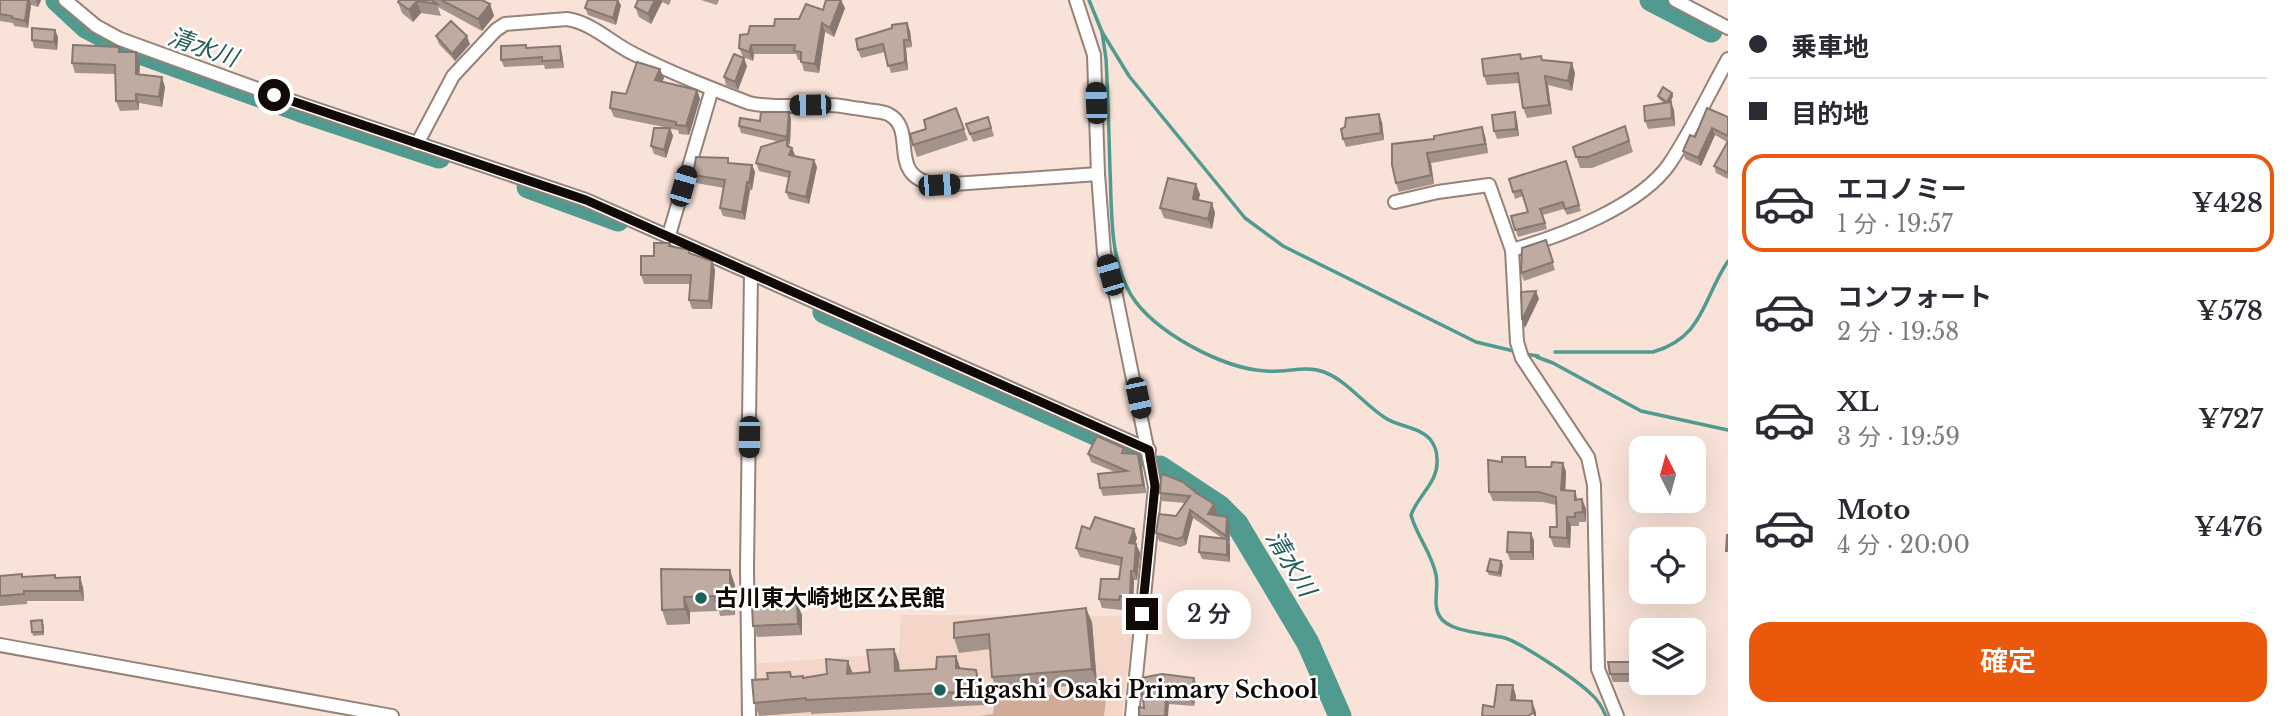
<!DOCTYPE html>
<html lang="ja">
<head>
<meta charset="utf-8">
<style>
  body { margin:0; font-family:"Libre Baskerville","Noto Sans JP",serif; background:#f2f2f3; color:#2b2b33; height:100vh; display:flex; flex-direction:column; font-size:26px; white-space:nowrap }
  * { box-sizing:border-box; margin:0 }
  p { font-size:23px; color:#7c7c81 }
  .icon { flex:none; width:38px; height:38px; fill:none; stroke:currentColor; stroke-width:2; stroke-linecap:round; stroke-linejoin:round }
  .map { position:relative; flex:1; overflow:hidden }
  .details { display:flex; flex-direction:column; background:#fff; width:560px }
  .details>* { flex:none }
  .guide { display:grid; align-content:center; height:154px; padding:0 21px; background:#fff }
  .needle { width:46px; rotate:354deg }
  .buttons { position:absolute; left:1629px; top:436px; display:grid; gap:14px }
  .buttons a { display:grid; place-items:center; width:77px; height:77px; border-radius:14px; background:#fff; box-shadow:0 7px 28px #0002; font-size:35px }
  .end { position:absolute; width:32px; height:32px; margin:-16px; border:9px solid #100906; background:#fff; box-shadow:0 0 0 4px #fff }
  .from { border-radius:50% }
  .bubble { position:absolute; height:49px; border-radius:21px; background:#fff; box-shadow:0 7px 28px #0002; font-size:23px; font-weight:600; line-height:49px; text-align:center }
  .car { position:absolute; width:21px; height:42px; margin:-21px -10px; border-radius:9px; box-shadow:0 0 5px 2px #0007; background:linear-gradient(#222 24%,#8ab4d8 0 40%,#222 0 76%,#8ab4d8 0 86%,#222 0) }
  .guide b { display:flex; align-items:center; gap:24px; height:66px; font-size:26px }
  .guide b+b { border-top:2px solid #e1e1e2 }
  .guide i { width:18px; height:18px; background:#2b2b33 }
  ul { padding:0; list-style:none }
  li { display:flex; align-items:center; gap:21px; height:98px; margin:0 14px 10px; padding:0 7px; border:4px solid transparent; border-radius:21px }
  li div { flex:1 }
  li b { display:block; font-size:26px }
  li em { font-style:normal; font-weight:600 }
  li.selected { border-color:#ea580c }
  li>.icon { width:63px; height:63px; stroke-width:1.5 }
  .primary-button { display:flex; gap:14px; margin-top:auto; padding:14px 21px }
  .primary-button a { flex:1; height:80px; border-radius:21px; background:#ea580c; color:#fff; font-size:28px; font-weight:600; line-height:80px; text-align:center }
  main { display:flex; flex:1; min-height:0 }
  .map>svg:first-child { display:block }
  .built { fill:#f3d6c7 }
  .green { fill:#d2ab97 }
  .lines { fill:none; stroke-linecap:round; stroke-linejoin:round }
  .stream { stroke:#509a8f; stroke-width:3.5 }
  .river { stroke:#509a8f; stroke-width:23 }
  .minor-casing { stroke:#958278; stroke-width:16 }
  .minor { stroke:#fff; stroke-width:12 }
  .wall { fill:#a4938a }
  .shaded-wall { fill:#867870 }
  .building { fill:#bfaba0; stroke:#867870; stroke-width:2 }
  .route { stroke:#100906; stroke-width:9 }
  .poi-dot { fill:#186359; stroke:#fff; stroke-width:2.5 }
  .labels { text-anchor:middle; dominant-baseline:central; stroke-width:5; stroke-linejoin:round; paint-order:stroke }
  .poi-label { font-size:23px; font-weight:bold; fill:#100906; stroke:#fff; text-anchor:start }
  .water-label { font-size:24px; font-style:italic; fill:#225f57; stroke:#fff }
</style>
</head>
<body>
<main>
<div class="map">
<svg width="1728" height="716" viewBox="0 0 1728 716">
  <rect width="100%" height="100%" fill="#f9e3d8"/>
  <!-- built -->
  <path class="built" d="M901,615L1134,616L1122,716H756L752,664L899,653Z"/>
  <!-- green -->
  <path class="green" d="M1107,691L1104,716H979L993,714L995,698Z"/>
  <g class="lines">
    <!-- stream -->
    <g class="stream">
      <path d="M1089,0L1102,32L1129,76L1245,218L1283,246L1476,342L1518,352"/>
      <path d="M1102,32L1106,59C1108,96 1109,133 1110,170C1112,212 1109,257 1131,295C1154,332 1223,369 1266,371C1285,373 1305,365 1324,372C1348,381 1365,406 1387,419C1401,427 1419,427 1430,439C1434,444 1437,452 1437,459C1439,482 1418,495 1411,515C1417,537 1432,553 1436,575C1439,588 1432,605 1440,617C1450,633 1488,633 1505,638C1523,644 1577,680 1591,694C1597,699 1603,709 1606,716"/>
      <path d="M1555,352H1653C1704,337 1702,300 1728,261"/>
      <path d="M1525,354L1538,356"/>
      <path d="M1537,357L1553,363L1641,411L1728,430"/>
    </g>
    <!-- river -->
    <g class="river">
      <path d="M57,0L86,27L126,48L301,111L439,157"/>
      <path d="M1651,0L1711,31"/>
      <path d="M528,187L618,220"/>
      <path d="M824,312L1144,456"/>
      <path d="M1160,467L1219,506L1237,524L1308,643L1340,716"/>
    </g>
    <defs>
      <g id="minor">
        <path d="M65,0L96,26L120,39L274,95L586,200L1149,450"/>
        <path d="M1076,0L1094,55L1098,174L1104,253L1116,296L1155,487L1132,716"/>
        <path d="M1675,0L1728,28"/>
        <path d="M417,144L453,76L496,30L505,24L567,19C593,23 611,43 634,54C671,73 710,88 749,103C776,109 803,104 830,105C840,105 851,108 862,109C870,111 881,111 888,114C920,130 883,178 939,185L1098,174"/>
        <path d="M1395,202L1438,192L1489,185L1512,250"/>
        <path d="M669,235L712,89"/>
        <path d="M0,645L392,716"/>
        <path d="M749,716L747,568L751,273"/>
        <path d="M1617,716L1598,669L1594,485L1588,457L1522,358L1517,342L1512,250C1561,236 1641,206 1670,163C1692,130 1709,93 1728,59"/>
      </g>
    </defs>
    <!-- minor casing -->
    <use href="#minor" class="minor-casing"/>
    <!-- minor -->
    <use href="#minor" class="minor"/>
  </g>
  <!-- wall -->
  <g class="wall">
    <path d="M0,0H41L38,7L31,5L28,28L14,26L13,23L0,21Z"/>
    <path d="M399,0H482L490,4L494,16L482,31L438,7L441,16L421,13L413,22L402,13L398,2Z"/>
    <path d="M638,0H671L669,5L662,2L651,24L639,17L635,7Z"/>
    <path d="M701,0H719L717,5Z"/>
    <path d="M621,5L616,25L588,15L585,8Z"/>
    <path d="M845,8L834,37L825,32L819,73L804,71L801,60H798L796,54H754L753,61L743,57L739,48L774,26L799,19L823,10Z"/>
    <path d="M907,23L910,31L912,47L906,48L908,70L891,73L885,52L861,58L858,50Z"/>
    <path d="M436,36L470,44L455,61L439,44Z"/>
    <path d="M58,37L57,50L34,48L32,40Z"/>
    <path d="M526,45L527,48L560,46L562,54L564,68L545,69L544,65L504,67L501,60Z"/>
    <path d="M121,52H136L140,62L139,74L165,87L162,107L139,103V110L120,111L116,101L115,74L75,73L72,63Z"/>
    <path d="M1522,59L1543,60L1575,73L1572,91L1548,85L1552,114L1527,118L1523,108L1519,83L1487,85L1484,76Z"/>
    <path d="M747,66L738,90L726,85L724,77Z"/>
    <path d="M664,78L662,81L697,90L700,99L689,135L679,134L678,130L670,129L673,136L666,158L654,154L651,146L669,128L614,117L610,108L626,94Z"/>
    <path d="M1672,93L1673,96L1670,102L1674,110L1675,126L1648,129L1645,121L1664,103L1659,99L1658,96Z"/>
    <path d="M956,108L968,140L917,157L913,145L926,129Z"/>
    <path d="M988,117L994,136L973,142L966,124Z"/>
    <path d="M1728,117V179L1716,173L1714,166L1727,142L1715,135L1701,166L1685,159L1683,151L1695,137Z"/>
    <path d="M791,119L790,144H789L794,156L814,160L817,167L809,204L789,199L786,192L789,178L759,171L756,163L780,142L741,133L739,126L760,121Z"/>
    <path d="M1517,120L1519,136L1497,139L1494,131Z"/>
    <path d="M1382,122L1384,140L1346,147L1343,139L1345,127Z"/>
    <path d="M1625,126L1633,152L1592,168H1580L1573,147Z"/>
    <path d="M1485,136L1488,153L1431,163L1434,184L1399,192L1396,183L1392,144Z"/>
    <path d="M1566,161L1581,211L1567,215L1564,209L1543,215L1547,229L1518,237L1511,216L1528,212L1523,196L1515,199L1513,192Z"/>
    <path d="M730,163L752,165L755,172L752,190H750L745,220L723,216L720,208L724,188L696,183L693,175Z"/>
    <path d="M1200,194L1198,200L1212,203L1215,213L1212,229L1164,218L1160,208Z"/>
    <path d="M1546,240L1555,270L1524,281L1521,273Z"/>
    <path d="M670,243L671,246L712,261L715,270L712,309H692L689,300L690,284H644L641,275L654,256Z"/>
    <path d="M1124,448L1126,453L1141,461L1146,493L1103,496L1100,488L1115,472L1091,462L1088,454Z"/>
    <path d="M1563,463L1566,472L1565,490L1575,491L1578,500L1582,499L1586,509V522H1579V526H1571L1570,548L1554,547L1550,537L1557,527L1556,505L1543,502L1493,501L1489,492L1528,467H1551Z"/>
    <path d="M1196,489L1198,494L1217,512L1215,515L1227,517L1230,525V562L1202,559L1199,552L1222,538L1193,518L1186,545L1180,547L1159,541L1156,533L1176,516L1185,503L1162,501L1160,493L1194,491Z"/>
    <path d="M1090,529L1137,538L1135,544H1136L1140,553L1137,580H1134L1133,606L1123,605V610L1102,608L1099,599L1119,579L1120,566L1080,557L1076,548Z"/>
    <path d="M1531,533L1534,541V560H1510L1507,552Z"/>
    <path d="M1501,561L1503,565L1501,577L1489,575L1487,571Z"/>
    <path d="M661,569L735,585V615L720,616L719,611L690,612V624L667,625L662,610Z"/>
    <path d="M55,575L56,578L83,587L84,601H27V604L0,606V576L23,577Z"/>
    <path d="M797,604L802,615V635L757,637L753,626Z"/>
    <path d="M1092,622L1097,684L997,691L992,677L990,649L959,653L954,638Z"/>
    <path d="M44,624V635L33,636L32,632Z"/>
    <path d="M894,649L899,663L900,671L936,669L956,656L960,669L976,670L981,684L985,705L811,714V712L759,716L754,703L768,679L792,677L804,678L870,672Z"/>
    <path d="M1632,662L1635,670L1633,682H1613L1610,674Z"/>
    <path d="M1141,678L1197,685L1194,706L1169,704L1144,708Z"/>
  </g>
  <!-- shaded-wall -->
  <g class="shaded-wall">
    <path d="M28,0H30L31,5L28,28L25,21Z"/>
    <path d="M36,0H41L38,7Z"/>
    <path d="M618,0L621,5L616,25L613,18Z"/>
    <path d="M655,0H662V2L651,24L648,14Z"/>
    <path d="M841,0L845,8L834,37L830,28Z"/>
    <path d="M417,1L421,13L413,22L409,10Z"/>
    <path d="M490,4L494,16L482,31L478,19Z"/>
    <path d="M822,23L825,32L819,73L815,64Z"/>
    <path d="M907,23L910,31L912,47L909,40Z"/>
    <path d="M55,30L58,37L57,50L54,42Z"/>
    <path d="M467,36L470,44L455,61L452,54Z"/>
    <path d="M904,40L906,48L908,70L905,62Z"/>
    <path d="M751,45L754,54L753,61L749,52Z"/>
    <path d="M560,46L562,54L564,68L561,60Z"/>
    <path d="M136,52L140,62L139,83L136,74Z"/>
    <path d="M744,58L747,66L738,90L735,82Z"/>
    <path d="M1572,63L1575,73L1572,91L1568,81Z"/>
    <path d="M660,69L664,78L659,89L655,80Z"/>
    <path d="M1545,76L1548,85L1552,114L1549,105Z"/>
    <path d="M162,77L165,87L162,107L159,97Z"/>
    <path d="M697,90L700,99L689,135L686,126Z"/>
    <path d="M1672,93L1673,96L1669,106L1667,102Z"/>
    <path d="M136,94L139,103V110L136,101Z"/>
    <path d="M1671,102L1674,110L1675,126L1672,118Z"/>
    <path d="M789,112L791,119L790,144L787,137Z"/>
    <path d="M1515,112L1517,120L1519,136L1516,129Z"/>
    <path d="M1379,114L1382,122L1384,140L1381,133Z"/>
    <path d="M1482,127L1485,136L1488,153L1485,144Z"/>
    <path d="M670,128L673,136L666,158L664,150Z"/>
    <path d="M1712,128L1715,135L1701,166L1698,158Z"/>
    <path d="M792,148L795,155L792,163L789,155Z"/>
    <path d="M1427,153L1431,163L1434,184L1431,175Z"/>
    <path d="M814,160L817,167L809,204L806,197Z"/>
    <path d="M752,165L755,172L752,190L749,183Z"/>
    <path d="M747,182L750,190L745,220L742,212Z"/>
    <path d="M1196,184L1200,194L1197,209L1193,199Z"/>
    <path d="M1212,203L1215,213L1212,229L1208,219Z"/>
    <path d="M712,261L715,270L712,309L709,301Z"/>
    <path d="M1536,291L1539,299L1525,328L1522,320Z"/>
    <path d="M1138,454L1141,461L1146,493L1143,485Z"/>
    <path d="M1563,463L1566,472L1565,499L1561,490Z"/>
    <path d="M1582,499L1586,509V522L1583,512Z"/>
    <path d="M1214,504L1217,512L1211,522L1208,514Z"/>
    <path d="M1190,510L1193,518L1186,545L1183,537Z"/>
    <path d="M1227,517L1230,525L1229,543L1226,536Z"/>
    <path d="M1567,517L1571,526L1570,548L1567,538Z"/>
    <path d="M1134,529L1137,538L1132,552L1129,543Z"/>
    <path d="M1531,533L1534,541V560L1531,552Z"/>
    <path d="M1227,539L1230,546V562L1227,555Z"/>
    <path d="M1136,544L1140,553L1137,580L1134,571Z"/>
    <path d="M1501,561L1503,565L1501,577L1499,573Z"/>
    <path d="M730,570L735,585V615L730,600Z"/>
    <path d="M1131,571L1134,580L1133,606L1130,597Z"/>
    <path d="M80,577L83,587L84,601L80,591Z"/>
    <path d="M684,597L690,612V624L685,609Z"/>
    <path d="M797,604L802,615V635L798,624Z"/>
    <path d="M1086,608L1092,622L1097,684L1092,669Z"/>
    <path d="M894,649L899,663L900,685L895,671Z"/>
    <path d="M956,656L961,670L956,668Z"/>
    <path d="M848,661L853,674H847Z"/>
    <path d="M1632,662L1635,670L1633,682L1630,674Z"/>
    <path d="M976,670L981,684L985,705L980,691Z"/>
    <path d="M1194,678L1197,685L1194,706L1191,699Z"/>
    <path d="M1513,685L1516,696L1515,710L1511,700Z"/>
    <path d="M1166,696L1169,704L1168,716H1165Z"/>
    <path d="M1532,701L1536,712V716H1534L1533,713Z"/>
  </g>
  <!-- building -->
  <g class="building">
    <path d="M0,0H28L25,21L12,18V16L0,14Z"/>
    <path d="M399,0H432L437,4L417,1L409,10L398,2Z"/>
    <path d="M441,0H482L490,4L478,19Z"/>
    <path d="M588,0H618L613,18L585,8Z"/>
    <path d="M638,0H655L648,14L635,7Z"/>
    <path d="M826,0H841L830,28L822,23L815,64L801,62V52L794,51L795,45H751L749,52L739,48L740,35L748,34L750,26H774L775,19H799L806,4L823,10Z"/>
    <path d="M451,21L467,36L452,54L436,36Z"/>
    <path d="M907,23L909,40H904L905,62L888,66L883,44L858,50L856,39L892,28V25Z"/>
    <path d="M32,28L55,30L54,42L32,40Z"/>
    <path d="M73,45L119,47V52H136V74L162,77L159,97L136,94V101H116L115,65L72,63Z"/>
    <path d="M526,45V48L560,46L561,60L542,61V57L501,60V46Z"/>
    <path d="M734,54L744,58L735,82L724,77Z"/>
    <path d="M1520,54L1521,59L1541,56L1542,60L1572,63L1568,81L1545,76L1549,105L1523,108L1518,73L1484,76L1482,59Z"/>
    <path d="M637,62L660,69L655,80L697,90L686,126L676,125V122L610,108L612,92L626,94Z"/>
    <path d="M1663,87L1672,93L1667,102L1658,96Z"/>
    <path d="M1671,102L1672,118L1645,121L1644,106Z"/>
    <path d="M956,108L964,129L913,145L910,134L926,129L924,120Z"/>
    <path d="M1707,108L1728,117V136L1712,128L1698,158L1683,151L1690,135L1695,137Z"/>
    <path d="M761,112H789L787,137L739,126L740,118L760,121Z"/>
    <path d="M1515,112L1516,129L1494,131L1492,115Z"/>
    <path d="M1379,114L1381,133L1343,139L1341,129L1345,127L1346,118Z"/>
    <path d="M988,117L991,128L970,134L966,124Z"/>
    <path d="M1625,126L1629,141L1588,157H1576L1573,147Z"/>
    <path d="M1482,127L1485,144L1427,153L1431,175L1396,183L1392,165V144L1434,139V136Z"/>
    <path d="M654,128H670L664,150L651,146Z"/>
    <path d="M787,139V146L792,148L789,155L814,160L806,197L786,192L790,172L756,163L761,147Z"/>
    <path d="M1728,141V173L1714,166Z"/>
    <path d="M696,157L728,158V163L752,165L749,183L747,182L742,212L720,208L725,180L693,175Z"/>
    <path d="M1566,161L1579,205L1565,209L1563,202L1540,209L1545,223L1515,230L1511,216L1528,212L1521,190L1513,192L1509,179Z"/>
    <path d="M1168,178L1196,184L1193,199L1212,203L1208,219L1160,208Z"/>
    <path d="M1546,240L1553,262L1521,273L1522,248Z"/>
    <path d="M654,243H670L669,246L690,250L689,253L712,261L709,301L689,300L691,275H641V256H654Z"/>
    <path d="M1536,291L1522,320L1521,292Z"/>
    <path d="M1097,436L1124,448L1122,453L1138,454L1143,485L1100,488L1098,474L1127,471L1088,454Z"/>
    <path d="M1502,457H1525L1526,467H1551L1552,462L1563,463L1561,490L1575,491V500L1582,499L1583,512L1575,513V517H1567V538L1550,537V527H1557L1556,497L1539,492H1489L1488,460L1502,462Z"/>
    <path d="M1163,474L1183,482L1194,491L1196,489L1195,492L1214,504L1208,514L1227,517L1226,536L1190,510L1183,537L1177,539L1156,533L1159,514L1176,516L1190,496L1160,493L1161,477Z"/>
    <path d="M1095,517L1134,529L1129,543L1136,544L1134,571H1131L1130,597L1120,596L1119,600L1099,599L1101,579H1119L1122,558L1076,548L1082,526L1090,529Z"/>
    <path d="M1508,532L1531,533V552H1507Z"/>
    <path d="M1727,535H1728V551H1726Z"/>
    <path d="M1200,536L1227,539V555L1199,552Z"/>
    <path d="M1490,559L1501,561L1499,573L1487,571Z"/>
    <path d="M661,569L730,570V600L715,601V596L684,597L685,609L662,610Z"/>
    <path d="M22,574V577L55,575V578L80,577V591H24V594L0,596V576Z"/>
    <path d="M797,604L798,624L753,626L752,606Z"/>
    <path d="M1086,608L1092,669L992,677L989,634L954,638V623Z"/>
    <path d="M42,620L43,632H32L31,621Z"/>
    <path d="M894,649L895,671L936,669L937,657L956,656V668L976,670L980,691L806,700V698L754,703L752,680L768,679L767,673L790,672L791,677L803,676V678L827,674L826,659L848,661L847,674L870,672L867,650Z"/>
    <path d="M1608,662H1632L1630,674H1610Z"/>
    <path d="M1162,674L1194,678L1191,699L1166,696L1165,716H1139V707L1144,708L1141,678Z"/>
    <path d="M1497,685H1513L1511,700L1532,701L1533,713L1528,716H1482L1483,705L1494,707Z"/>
  </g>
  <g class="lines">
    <!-- route -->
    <path class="route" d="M274,95L586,200L1149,450L1155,486L1142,614"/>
  </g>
  <!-- markers -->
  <g class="poi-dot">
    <circle cx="701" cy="598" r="7"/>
    <circle cx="940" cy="690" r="7"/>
  </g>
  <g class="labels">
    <!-- poi labels -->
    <g class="poi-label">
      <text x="715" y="598">古川東大崎地区公民館</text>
      <text x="954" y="690">Higashi Osaki Primary School</text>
    </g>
    <!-- water labels -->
    <g class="water-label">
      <text transform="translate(203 47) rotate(19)">清水川</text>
      <text transform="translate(1291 563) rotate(59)">清水川</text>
    </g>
  </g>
</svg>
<div class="buttons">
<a><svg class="needle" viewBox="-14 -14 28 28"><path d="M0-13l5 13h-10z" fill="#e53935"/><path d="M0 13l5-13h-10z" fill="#7c7c81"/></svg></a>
<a><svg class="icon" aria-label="locate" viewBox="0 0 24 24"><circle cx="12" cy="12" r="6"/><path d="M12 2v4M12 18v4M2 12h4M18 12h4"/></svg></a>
<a><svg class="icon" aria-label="layers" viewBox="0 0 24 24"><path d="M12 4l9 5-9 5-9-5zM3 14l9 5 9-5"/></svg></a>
</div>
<i class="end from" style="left:274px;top:95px"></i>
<i class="end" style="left:1142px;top:614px"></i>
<div class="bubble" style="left:1167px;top:590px;width:84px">2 分</div>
<i class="car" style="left:1096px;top:103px;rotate:358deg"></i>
<i class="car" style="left:810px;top:105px;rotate:269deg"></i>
<i class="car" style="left:939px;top:185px;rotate:86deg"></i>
<i class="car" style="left:683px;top:186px;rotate:16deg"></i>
<i class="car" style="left:1110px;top:275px;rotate:344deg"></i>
<i class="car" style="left:1138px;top:398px;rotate:168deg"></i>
<i class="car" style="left:749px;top:437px;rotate:181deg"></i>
</div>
<section class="details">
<div class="guide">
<b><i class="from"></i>乗車地</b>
<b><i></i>目的地</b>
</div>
<ul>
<li class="selected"><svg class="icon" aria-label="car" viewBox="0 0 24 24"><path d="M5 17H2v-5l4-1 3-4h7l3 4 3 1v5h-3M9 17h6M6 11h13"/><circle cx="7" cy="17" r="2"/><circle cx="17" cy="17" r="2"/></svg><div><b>エコノミー</b><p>1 分 · 19:57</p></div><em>¥428</em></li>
<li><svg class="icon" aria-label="car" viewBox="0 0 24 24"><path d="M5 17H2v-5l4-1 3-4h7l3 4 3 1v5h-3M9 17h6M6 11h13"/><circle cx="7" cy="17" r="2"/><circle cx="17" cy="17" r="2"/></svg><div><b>コンフォート</b><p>2 分 · 19:58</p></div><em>¥578</em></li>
<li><svg class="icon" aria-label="car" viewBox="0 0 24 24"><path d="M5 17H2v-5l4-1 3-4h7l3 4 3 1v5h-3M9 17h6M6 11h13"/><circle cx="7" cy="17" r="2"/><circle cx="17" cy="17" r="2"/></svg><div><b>XL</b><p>3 分 · 19:59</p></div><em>¥727</em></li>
<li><svg class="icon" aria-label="car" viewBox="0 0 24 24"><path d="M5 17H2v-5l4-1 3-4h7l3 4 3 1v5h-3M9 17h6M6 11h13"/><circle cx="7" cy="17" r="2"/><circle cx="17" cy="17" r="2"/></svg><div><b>Moto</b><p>4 分 · 20:00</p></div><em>¥476</em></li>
</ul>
<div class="primary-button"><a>確定</a></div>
</section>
</main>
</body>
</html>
